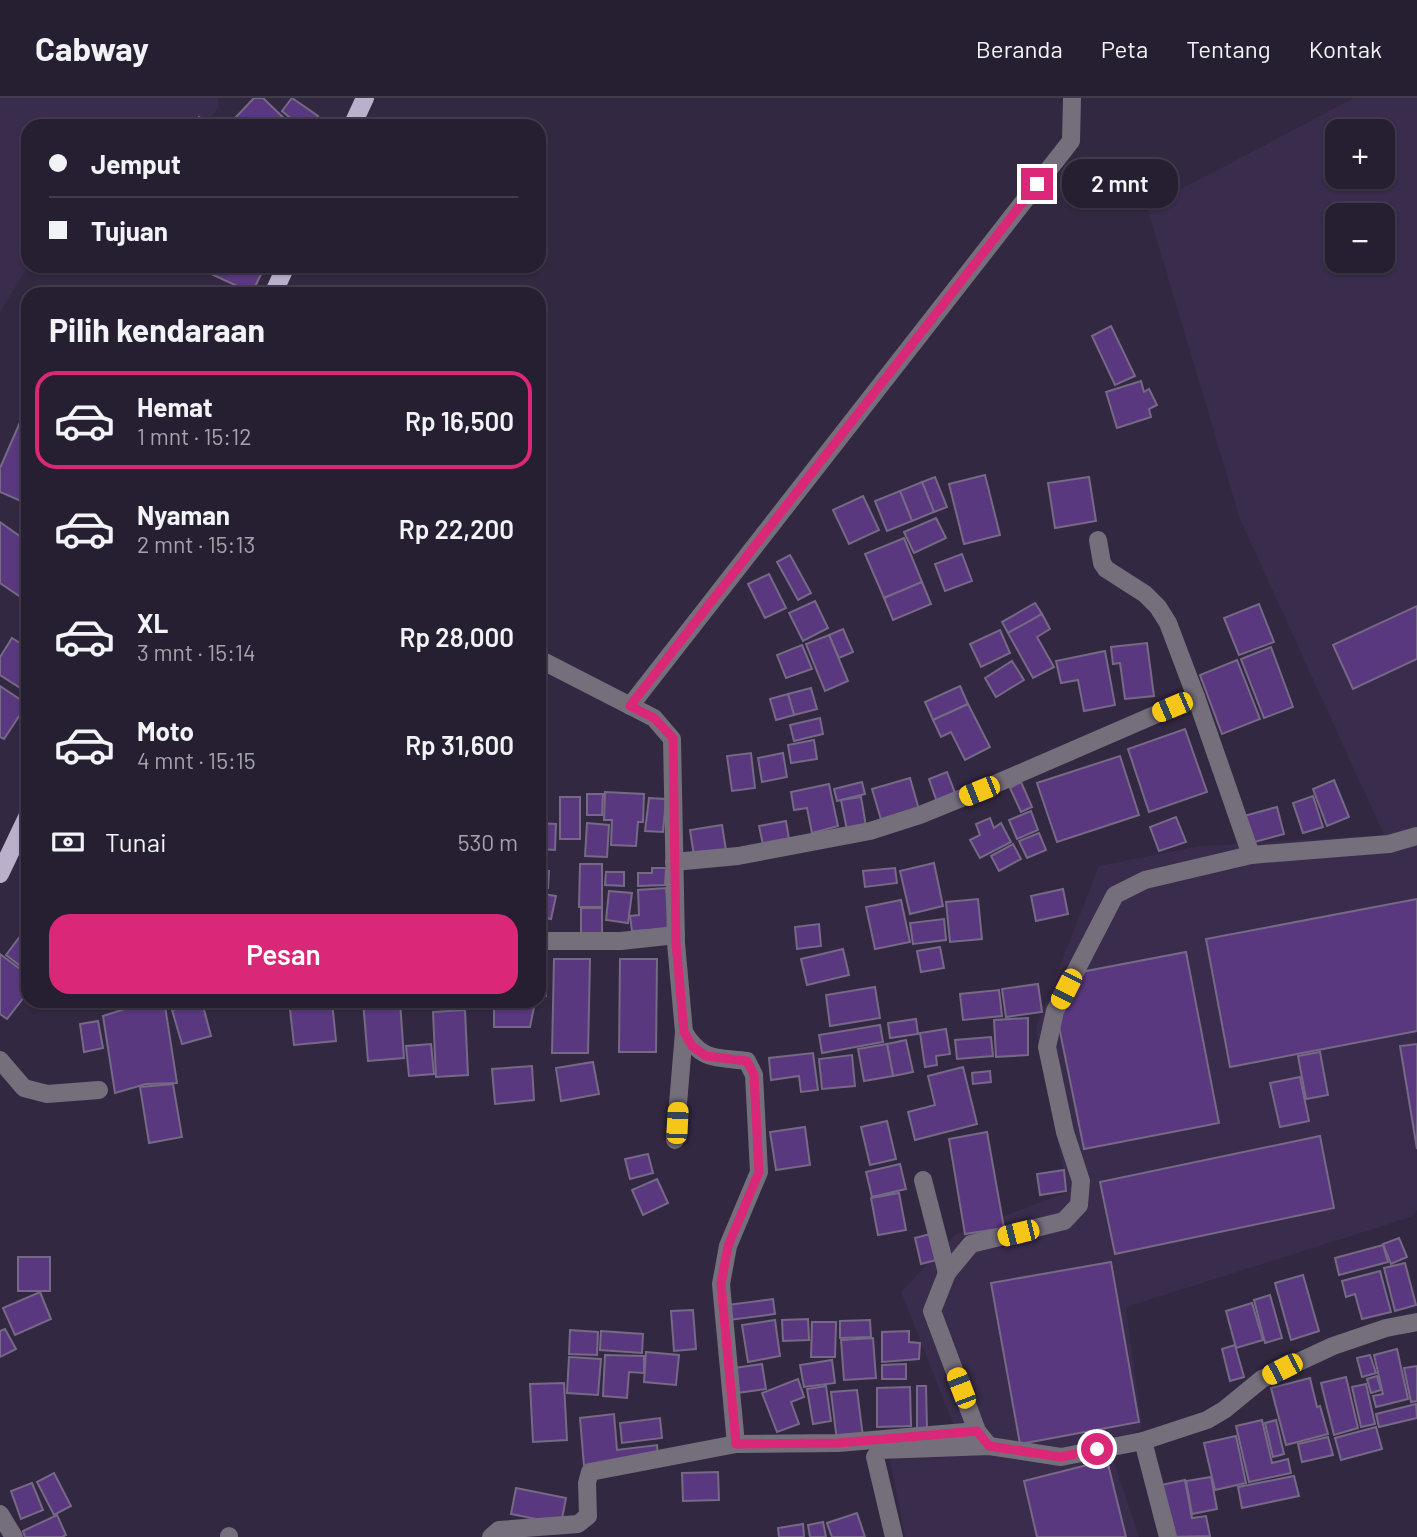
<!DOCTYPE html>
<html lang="id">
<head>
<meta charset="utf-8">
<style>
  body { margin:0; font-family:Barlow,sans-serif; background:#322b3d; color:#f1f3f6; height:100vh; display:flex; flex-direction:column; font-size:26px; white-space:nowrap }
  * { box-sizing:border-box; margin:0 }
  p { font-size:23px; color:#a4a2ab }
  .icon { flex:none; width:38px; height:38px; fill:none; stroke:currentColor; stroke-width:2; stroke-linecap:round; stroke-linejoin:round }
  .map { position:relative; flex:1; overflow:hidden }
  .side { position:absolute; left:21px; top:189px; width:525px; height:721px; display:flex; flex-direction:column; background:#261e31; border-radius:21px; box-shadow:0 2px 5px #0004,0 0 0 2px #423c4d }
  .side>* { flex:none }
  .hud { position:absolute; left:21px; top:21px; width:525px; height:154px; border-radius:21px; box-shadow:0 2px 5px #0004,0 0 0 2px #423c4d; display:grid; align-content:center; height:154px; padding:0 28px; background:#261e31 }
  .tools { position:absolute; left:1325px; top:21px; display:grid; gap:14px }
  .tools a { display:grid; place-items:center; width:70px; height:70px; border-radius:14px; background:#261e31; box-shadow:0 2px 5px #0004,0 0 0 2px #423c4d; font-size:35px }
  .end { position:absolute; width:32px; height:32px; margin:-16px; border:9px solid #db2777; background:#fff; box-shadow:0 0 0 4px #fff }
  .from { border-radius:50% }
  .bubble { position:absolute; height:49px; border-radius:21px; background:#261e31; box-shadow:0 2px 5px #0004,0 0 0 2px #423c4d; font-size:23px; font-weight:600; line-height:49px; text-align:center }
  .car { position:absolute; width:21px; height:42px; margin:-21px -10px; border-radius:9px; box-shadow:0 0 5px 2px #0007; background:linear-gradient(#f5c518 24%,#345 0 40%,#f5c518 0 76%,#345 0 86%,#f5c518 0) }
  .hud b { display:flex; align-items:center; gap:24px; height:66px; font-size:26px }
  .hud b+b { border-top:2px solid #423c4d }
  .hud i { width:18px; height:18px; background:#f1f3f6 }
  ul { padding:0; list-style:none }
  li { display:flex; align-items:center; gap:21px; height:98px; margin:0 14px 10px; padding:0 14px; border:4px solid transparent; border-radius:21px }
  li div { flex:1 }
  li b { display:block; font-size:26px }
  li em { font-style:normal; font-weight:600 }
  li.current { border-color:#db2777 }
  li>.icon { width:63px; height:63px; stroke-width:1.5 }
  h2 { padding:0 28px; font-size:32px; line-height:84px }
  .pay { display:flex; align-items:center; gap:18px; height:77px; padding:0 28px; font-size:26px }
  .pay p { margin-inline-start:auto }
  .cta { display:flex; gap:14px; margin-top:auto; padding:14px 28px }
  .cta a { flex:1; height:80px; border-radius:21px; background:#db2777; color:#fff; font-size:28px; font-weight:600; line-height:80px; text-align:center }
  header { display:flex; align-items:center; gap:42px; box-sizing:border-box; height:98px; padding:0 35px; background:#261e31; border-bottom:2px solid #423c4d }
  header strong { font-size:33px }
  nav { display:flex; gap:38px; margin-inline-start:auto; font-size:24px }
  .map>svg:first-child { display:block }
  .built { fill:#3a2c4c; fill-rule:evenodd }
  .building { fill:#5a387f; stroke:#756986; stroke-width:2 }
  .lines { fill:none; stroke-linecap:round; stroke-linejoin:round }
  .minor { stroke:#756f7c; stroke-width:18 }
  .major { stroke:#bbb0cb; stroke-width:18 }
  .route { stroke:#db2777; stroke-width:9 }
</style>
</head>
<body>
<header>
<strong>Cabway</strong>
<nav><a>Beranda</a><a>Peta</a><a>Tentang</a><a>Kontak</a></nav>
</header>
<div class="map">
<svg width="1417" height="1439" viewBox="0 0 1417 1439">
  <rect width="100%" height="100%" fill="#332841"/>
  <!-- built -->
  <g class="built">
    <path d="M0,0H218L219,9L203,28H28V168L0,214Z"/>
    <path d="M1354,0H1417V1112L1411,1119L1126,1209L1142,1330L1109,1349L1139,1439H905L890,1362L960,1343L901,1194L955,1137L1067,1094L1036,929L1099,768L1199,748L1384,737L1240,421L1147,109ZM1337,33H1382V79H1337ZM1337,117H1382V163H1337Z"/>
  </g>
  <!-- building -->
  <g class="building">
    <path d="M254,0H263L292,28H245L236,19Z"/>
    <path d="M292,0L318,18L310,28H300L282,13Z"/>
    <path d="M199,19L214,28H194Z"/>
    <path d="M194,168H265L252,195Z"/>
    <path d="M1111,228L1135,278L1115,287L1092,238Z"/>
    <path d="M1141,283L1144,294L1149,291L1157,307L1149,311L1151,319L1117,330L1106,294Z"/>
    <path d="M28,306V406L0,394V370Z"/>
    <path d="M985,377L1000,437L964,446L949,386Z"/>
    <path d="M935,379L947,409L934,414L922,384Z"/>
    <path d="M1089,379L1096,423L1055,430L1048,385Z"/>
    <path d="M922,384L934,414L912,423L900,393Z"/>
    <path d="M900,393L912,423L887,433L875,403Z"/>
    <path d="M863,398L879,432L849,446L833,412Z"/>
    <path d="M936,420L946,440L914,455L904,434Z"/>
    <path d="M0,424L28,444V504L0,485Z"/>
    <path d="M904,440L922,484L884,500L865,456Z"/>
    <path d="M962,456L972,483L945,493L935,466Z"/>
    <path d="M790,457L811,495L798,502L777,464Z"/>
    <path d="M769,476L786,510L765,520L748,486Z"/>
    <path d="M922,484L931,506L893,522L884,500Z"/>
    <path d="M815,503L828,530L803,543L789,515Z"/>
    <path d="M1035,505L1042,516L1008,535L1002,524Z"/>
    <path d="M1259,506L1274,544L1239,557L1224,520Z"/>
    <path d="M1417,508V561L1353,591L1333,547Z"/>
    <path d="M1042,516L1050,531L1037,539L1054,569L1033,580L1008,535Z"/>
    <path d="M843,531L853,554L839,560L829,537Z"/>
    <path d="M1000,532L1010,555L981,569L970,546Z"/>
    <path d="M829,537L848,583L825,593L806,546Z"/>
    <path d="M12,540L28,550V595L0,577V559Z"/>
    <path d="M1147,545L1154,598L1125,601L1120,565L1113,566L1111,549Z"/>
    <path d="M802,547L812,571L786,580L777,557Z"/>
    <path d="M1271,549L1293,609L1264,620L1241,561Z"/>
    <path d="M1105,553L1115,607L1084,613L1078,582L1061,585L1056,563Z"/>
    <path d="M1237,562L1260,621L1222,636L1200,577Z"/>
    <path d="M1012,563L1024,582L996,599L985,580Z"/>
    <path d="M0,588L27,606L4,641L0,639Z"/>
    <path d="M960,588L968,606L933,622L925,604Z"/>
    <path d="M811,590L817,611L794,617L788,596Z"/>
    <path d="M788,596L794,617L776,622L770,601Z"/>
    <path d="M968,606L990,649L965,662L951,634L941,639L933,622Z"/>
    <path d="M820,620L823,636L794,643L790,627Z"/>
    <path d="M1185,631L1207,694L1149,714L1128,651Z"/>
    <path d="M814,642L817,661L791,665L788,647Z"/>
    <path d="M751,655L755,690L732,693L727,658Z"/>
    <path d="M783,655L787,679L762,684L758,660Z"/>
    <path d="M1120,658L1139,717L1057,744L1037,685Z"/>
    <path d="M947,674L957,700L938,707L929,681Z"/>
    <path d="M910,680L920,715L882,725L872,691Z"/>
    <path d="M1334,682L1349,719L1327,728L1313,691Z"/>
    <path d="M862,684L865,696L837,703L834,691Z"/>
    <path d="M1021,684L1032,709L1021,714L1010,690Z"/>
    <path d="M829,686L838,728L812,735L807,710L794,712L791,694Z"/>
    <path d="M605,694L644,696L643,724H638L636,748L611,747L612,722H604Z"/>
    <path d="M587,696H603L602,717H587Z"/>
    <path d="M1313,698L1323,729L1303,735L1293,705Z"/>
    <rect x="560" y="699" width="20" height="42"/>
    <path d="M861,699L867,734L848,737L841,702Z"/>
    <path d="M649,700L666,701L663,734L645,733Z"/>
    <path d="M1277,709L1284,736L1251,745L1244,718Z"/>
    <path d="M1031,713L1038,732L1017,741L1009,722Z"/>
    <path d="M1176,719L1186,744L1159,753L1150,729Z"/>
    <path d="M990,720L994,730L1001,725L1011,744L980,760L970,742L980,737L976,726Z"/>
    <path d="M786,723L789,741L763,747L759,728Z"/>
    <path d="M539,725L556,726L555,752L539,751Z"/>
    <path d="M587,725L609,727L607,759L585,758Z"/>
    <path d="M722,727L726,752L694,758L690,732Z"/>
    <path d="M1039,735L1046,752L1027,760L1019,743Z"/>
    <path d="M1013,746L1021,761L999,773L991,758Z"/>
    <path d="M934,765L943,808L910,816L900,773Z"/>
    <path d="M580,766H602V809H579Z"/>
    <path d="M652,770H666L665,787L638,788V775H652Z"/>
    <path d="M895,770L897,785L865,789L863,773Z"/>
    <path d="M539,773H549L548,790L539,789Z"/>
    <path d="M606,774H624V788L605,787Z"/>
    <path d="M666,790L669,831L632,833L630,818L639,817L638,792Z"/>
    <path d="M1063,791L1068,816L1036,823L1031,798Z"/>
    <path d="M609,793L632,795L628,825L606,822Z"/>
    <path d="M544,796L556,798L551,821L540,819Z"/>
    <path d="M978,801L982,841L950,844L946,804Z"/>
    <path d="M1417,801V933L1230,969L1206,841Z"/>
    <path d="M901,802L910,844L875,851L866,809Z"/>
    <rect x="581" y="810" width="21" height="31"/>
    <path d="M944,821L946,842L913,846L910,825Z"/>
    <path d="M819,826L821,848L797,851L795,829Z"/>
    <path d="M27,829H28V874L6,857Z"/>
    <path d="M940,849L944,870L921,874L917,853Z"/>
    <path d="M843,851L849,877L807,887L801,861Z"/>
    <path d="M1186,854L1219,1025L1084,1051L1057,919L1076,875Z"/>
    <path d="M0,856L28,877V894L7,921L0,916Z"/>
    <path d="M539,860H547L546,898H539Z"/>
    <path d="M554,861H590L588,955H552Z"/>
    <path d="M620,861H657L656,954H619Z"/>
    <path d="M1038,886L1042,914L1006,919L1002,891Z"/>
    <path d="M875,889L880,920L830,928L826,897Z"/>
    <path d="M999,892L1002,918L963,922L960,896Z"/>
    <path d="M289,903H332L336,943L294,947Z"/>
    <path d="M363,903H400L404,960L368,963Z"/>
    <path d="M494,903H531L534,909L530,929H494Z"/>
    <path d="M202,904L211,938L182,946L172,912Z"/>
    <path d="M137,907L165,908L177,985L146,986L115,995L103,918Z"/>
    <path d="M465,912L468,977L436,979L433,914Z"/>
    <path d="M1028,920V957L996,959L994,922Z"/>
    <path d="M916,921L918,936L890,940L888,925Z"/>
    <path d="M98,923L103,950L84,954L80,926Z"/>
    <path d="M880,927L883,944L822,955L819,937Z"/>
    <path d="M946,931L950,956L936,958L937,967L925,969L920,935Z"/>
    <path d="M991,939L993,958L957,961L955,942Z"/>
    <path d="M906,942L913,974L893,978L887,946Z"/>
    <path d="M431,946L434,976L409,978L406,948Z"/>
    <path d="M887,946L893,978L864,983L858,951Z"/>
    <path d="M1417,946V1051L1400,948Z"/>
    <path d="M1320,954L1328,997L1306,1001L1298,958Z"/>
    <path d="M813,955L818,992L801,994L799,978L771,982L769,960Z"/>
    <path d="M852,957L855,988L822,991L819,961Z"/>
    <path d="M593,964L599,996L561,1003L556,970Z"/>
    <path d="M532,968L534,1002L495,1006L492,971Z"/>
    <path d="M963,969L977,1026L915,1042L908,1014L935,1007L928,978Z"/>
    <path d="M990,973L991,984L973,986L972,975Z"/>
    <path d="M1300,979L1309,1023L1280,1029L1270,985Z"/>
    <path d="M173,986L182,1039L149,1045L140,989Z"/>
    <path d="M887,1023L896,1061L870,1067L861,1029Z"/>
    <path d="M805,1029L810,1067L776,1072L770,1034Z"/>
    <path d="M987,1034L1004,1130L965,1136L949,1041Z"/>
    <path d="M1320,1038L1334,1110L1115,1156L1100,1084Z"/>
    <path d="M648,1056L653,1075L630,1081L625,1061Z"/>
    <path d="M900,1066L906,1091L872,1099L866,1074Z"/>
    <path d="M1064,1072L1066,1093L1040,1097L1037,1076Z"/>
    <path d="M657,1081L668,1105L643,1117L632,1092Z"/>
    <path d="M899,1095L906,1132L878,1137L871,1100Z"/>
    <path d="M934,1135L940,1161L921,1166L915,1140Z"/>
    <path d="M1399,1140L1407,1159L1391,1166L1383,1146Z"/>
    <path d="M1383,1147L1388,1164L1339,1177L1335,1160Z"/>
    <rect x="18" y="1159" width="32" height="34"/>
    <path d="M1111,1164L1139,1324L1020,1346L991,1185Z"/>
    <path d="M1405,1165L1416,1207L1395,1213L1384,1170Z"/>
    <path d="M1380,1173L1391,1214L1362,1221L1355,1196L1346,1199L1342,1183Z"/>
    <path d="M1303,1177L1319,1233L1291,1242L1275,1185Z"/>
    <path d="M40,1194L51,1221L15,1237L3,1210Z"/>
    <path d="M1270,1197L1282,1240L1265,1245L1254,1202Z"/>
    <path d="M773,1201L775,1216L729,1222L727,1207Z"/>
    <path d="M1252,1205L1263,1242L1236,1250L1226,1213Z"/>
    <path d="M693,1212L696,1251L674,1253L671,1213Z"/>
    <path d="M808,1221L809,1242L783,1243L782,1222Z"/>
    <path d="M775,1222L780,1258L748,1264L742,1227Z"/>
    <path d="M870,1222L871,1239L840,1240V1223Z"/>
    <path d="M812,1224H836L835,1259H811Z"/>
    <path d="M5,1231L16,1251L0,1259V1233Z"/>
    <path d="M570,1232L598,1234L597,1257L569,1256Z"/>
    <path d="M601,1233L643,1236L642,1255L600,1252Z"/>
    <path d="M909,1233V1244L920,1245L919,1261L882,1264V1234Z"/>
    <path d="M873,1240L876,1280L844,1282L841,1242Z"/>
    <path d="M1235,1247L1244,1279L1230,1283L1222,1251Z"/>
    <path d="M1397,1251L1408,1301L1376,1309L1373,1298L1383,1296L1374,1257Z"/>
    <path d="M646,1254L679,1257L676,1287L644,1284Z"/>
    <path d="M605,1257L644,1258V1275L629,1274L627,1300L603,1298Z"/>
    <path d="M1370,1257L1376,1275L1362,1279L1357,1260Z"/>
    <path d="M569,1259L601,1261L598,1297L567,1295Z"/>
    <path d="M832,1262L835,1285L804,1289L800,1267Z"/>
    <path d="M762,1266L766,1291L737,1295L734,1270Z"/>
    <path d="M906,1266V1281H882V1267Z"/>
    <path d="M1417,1268V1303L1411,1304L1404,1270Z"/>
    <path d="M1377,1278L1381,1292L1371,1295L1367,1281Z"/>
    <path d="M1346,1279L1358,1330L1334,1337L1321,1285Z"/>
    <path d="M1310,1280L1317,1309L1320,1308L1328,1336L1286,1347L1271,1290Z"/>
    <path d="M798,1281L804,1299L791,1304L799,1326L777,1334L762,1295Z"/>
    <path d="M564,1285L567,1342L533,1344L530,1286Z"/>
    <path d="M1366,1286L1375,1326L1361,1329L1352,1289Z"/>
    <path d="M826,1288L831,1323L813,1326L807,1291Z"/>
    <path d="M917,1288H926L927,1331H917Z"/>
    <path d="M910,1289L911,1328L877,1329V1290Z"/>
    <path d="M857,1292L863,1339L837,1343L831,1294Z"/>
    <path d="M1416,1306L1417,1320L1379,1329L1376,1316Z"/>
    <path d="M614,1316L617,1352L657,1347L658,1359L584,1368L580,1320Z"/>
    <path d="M660,1320L662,1340L622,1345L620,1325Z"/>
    <path d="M1262,1322L1272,1365L1288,1361L1291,1375L1249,1384L1236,1328Z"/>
    <path d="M1276,1322L1284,1356L1273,1359L1265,1325Z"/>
    <path d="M1376,1329L1382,1351L1341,1362L1335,1340Z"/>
    <path d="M1236,1338L1246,1385L1215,1392L1204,1345Z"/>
    <path d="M1328,1339L1333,1357L1302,1364L1298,1346Z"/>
    <path d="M1107,1362L1126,1439H1037L1024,1383Z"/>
    <path d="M718,1374L719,1402L683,1403L682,1375Z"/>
    <path d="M54,1375L71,1408L54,1417L37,1384Z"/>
    <path d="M1294,1378L1299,1398L1242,1410L1238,1389Z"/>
    <path d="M1211,1379L1217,1411L1192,1416L1186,1383Z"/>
    <path d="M1185,1382L1192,1420L1206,1418L1210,1438L1171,1439L1161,1387Z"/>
    <path d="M32,1385L43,1412L21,1421L11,1393Z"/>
    <path d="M516,1390L566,1400L561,1426L511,1416Z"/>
    <path d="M857,1415L865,1439H832L827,1425Z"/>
    <path d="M57,1417L66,1437L62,1439H25L23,1433Z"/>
    <path d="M823,1424L826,1439H810L808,1427Z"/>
    <path d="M803,1426L804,1439H779L778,1430Z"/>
  </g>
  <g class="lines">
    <!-- minor -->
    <g class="minor">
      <path d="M1098,442L1102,465L1106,471L1145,496L1158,509L1168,525L1196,599L1251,757"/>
      <path d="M539,561L654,620L672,641L676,845L684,934L675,1042"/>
      <path d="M630,608L1071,43L1072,0"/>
      <path d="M674,764L738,758L870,733L920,717L979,693L1196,599"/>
      <path d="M539,843H621L676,837"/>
      <path d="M684,934C701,963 716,959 747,963L754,977L759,1074L728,1148L721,1186L736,1346"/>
      <path d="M0,962L24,990L47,996L99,992"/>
      <path d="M923,1082L947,1175"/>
      <path d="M1143,1343L1168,1439"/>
      <path d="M989,1348L977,1333L932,1213L947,1175L971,1146L1064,1123L1079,1107L1081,1083L1065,1034L1047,949L1055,913L1115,797L1145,782L1251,757L1389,746L1417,738"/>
      <path d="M0,1416L14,1439"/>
      <path d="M229,1439V1438"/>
      <path d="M491,1439L499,1432L578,1426L588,1418L587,1385L590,1374L736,1346L838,1345L977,1333"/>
      <path d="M894,1439L875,1359L880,1352L989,1348L1061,1359L1143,1343L1207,1322L1224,1312L1262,1281L1333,1248L1386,1230L1417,1224"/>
    </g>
    <!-- major -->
    <g class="major">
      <path d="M352,28L365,0"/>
      <path d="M273,196L286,168"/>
      <path d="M0,776L28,717"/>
    </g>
  </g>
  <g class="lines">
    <!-- route -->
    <path class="route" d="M1037,86L630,608L654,620L673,640L676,845L684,934L692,948L706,958L747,963L754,977L759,1074L728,1148L721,1186L736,1346L838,1345L977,1333L989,1348L1061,1359L1097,1351"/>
  </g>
</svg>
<div class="tools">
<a>+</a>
<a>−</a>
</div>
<i class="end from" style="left:1097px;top:1351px"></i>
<i class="end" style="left:1037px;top:86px"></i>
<div class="bubble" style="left:1062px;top:61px;width:116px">2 mnt</div>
<i class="car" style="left:1172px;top:609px;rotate:247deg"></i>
<i class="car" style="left:979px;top:693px;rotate:248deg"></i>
<i class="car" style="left:1066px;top:891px;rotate:207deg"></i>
<i class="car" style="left:677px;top:1025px;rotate:3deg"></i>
<i class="car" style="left:1018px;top:1135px;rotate:256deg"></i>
<i class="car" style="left:1282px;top:1271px;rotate:243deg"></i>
<i class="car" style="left:961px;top:1290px;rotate:339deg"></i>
<div class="hud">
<b><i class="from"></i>Jemput</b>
<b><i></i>Tujuan</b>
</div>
<section class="side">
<h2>Pilih kendaraan</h2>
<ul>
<li class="current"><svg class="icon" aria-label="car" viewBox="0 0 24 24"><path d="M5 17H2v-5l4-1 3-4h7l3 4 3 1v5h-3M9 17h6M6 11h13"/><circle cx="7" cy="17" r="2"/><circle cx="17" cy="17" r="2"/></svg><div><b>Hemat</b><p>1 mnt · 15:12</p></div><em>Rp 16,500</em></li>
<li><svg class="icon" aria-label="car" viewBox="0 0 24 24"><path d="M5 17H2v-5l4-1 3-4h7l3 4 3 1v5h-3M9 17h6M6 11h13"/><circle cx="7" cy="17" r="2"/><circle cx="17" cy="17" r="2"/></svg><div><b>Nyaman</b><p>2 mnt · 15:13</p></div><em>Rp 22,200</em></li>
<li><svg class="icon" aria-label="car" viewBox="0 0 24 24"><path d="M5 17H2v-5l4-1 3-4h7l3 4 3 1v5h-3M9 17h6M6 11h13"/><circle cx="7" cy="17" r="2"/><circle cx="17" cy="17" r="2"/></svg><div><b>XL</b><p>3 mnt · 15:14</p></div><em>Rp 28,000</em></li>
<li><svg class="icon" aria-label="car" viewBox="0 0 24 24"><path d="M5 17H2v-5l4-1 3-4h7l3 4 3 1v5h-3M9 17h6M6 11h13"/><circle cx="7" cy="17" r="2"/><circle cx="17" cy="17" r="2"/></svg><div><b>Moto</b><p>4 mnt · 15:15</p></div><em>Rp 31,600</em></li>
</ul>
<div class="pay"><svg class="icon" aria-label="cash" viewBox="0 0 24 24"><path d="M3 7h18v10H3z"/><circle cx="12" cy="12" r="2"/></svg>Tunai<p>530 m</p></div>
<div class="cta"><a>Pesan</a></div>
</section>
</div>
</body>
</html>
